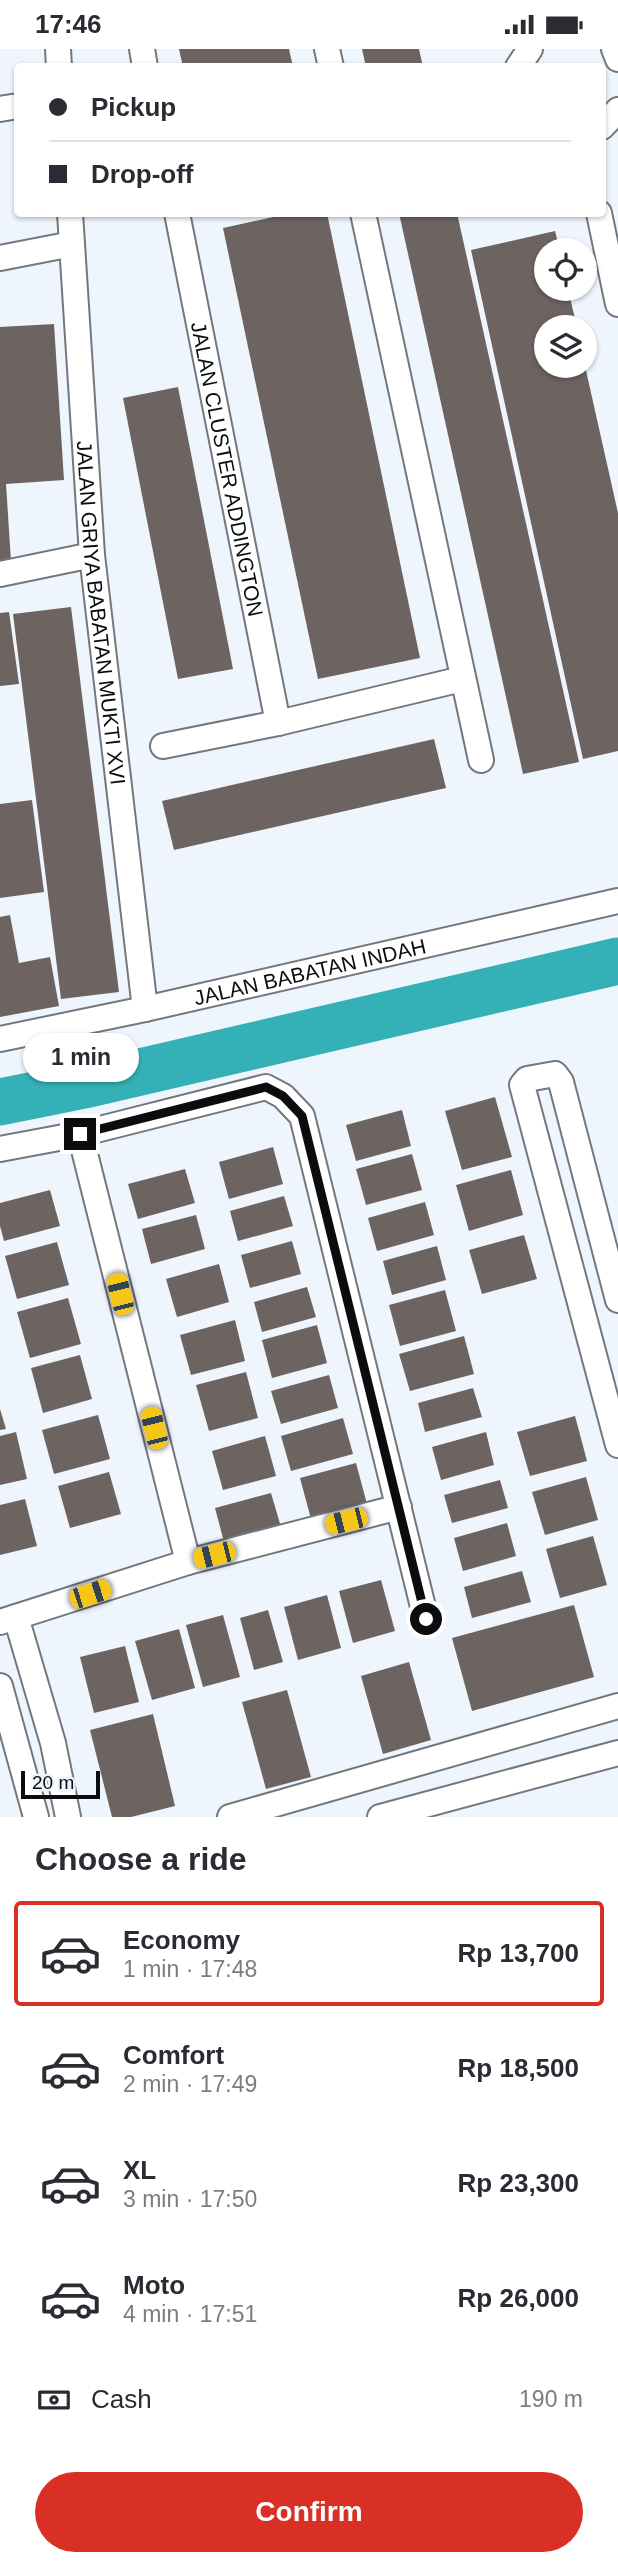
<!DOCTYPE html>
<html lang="en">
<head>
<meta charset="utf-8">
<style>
  body { margin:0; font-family:Helvetica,sans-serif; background:#f2f2f3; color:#2b2b33; height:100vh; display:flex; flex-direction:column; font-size:26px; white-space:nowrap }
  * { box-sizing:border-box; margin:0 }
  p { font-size:23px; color:#7c7c81 }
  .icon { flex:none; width:38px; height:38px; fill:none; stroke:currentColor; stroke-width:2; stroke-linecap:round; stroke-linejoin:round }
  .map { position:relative; height:1768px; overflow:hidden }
  .side { display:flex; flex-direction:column; background:#fff; flex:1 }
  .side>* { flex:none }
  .top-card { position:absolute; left:14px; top:14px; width:592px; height:154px; border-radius:7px; box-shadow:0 2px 5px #0004; display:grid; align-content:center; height:154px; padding:0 35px; background:#fff }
  .controls { position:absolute; left:534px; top:189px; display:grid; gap:14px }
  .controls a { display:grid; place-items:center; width:63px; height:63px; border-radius:50%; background:#fff; box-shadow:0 2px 5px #0004; font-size:35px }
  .scale { position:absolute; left:21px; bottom:18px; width:79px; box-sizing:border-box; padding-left:7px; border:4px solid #0a0c0e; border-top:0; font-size:19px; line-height:24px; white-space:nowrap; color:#0a0c0e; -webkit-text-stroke:5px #eff5fc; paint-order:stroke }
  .end { position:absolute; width:32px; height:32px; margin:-16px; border:9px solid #0a0c0e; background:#fff; box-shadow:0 0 0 4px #fff }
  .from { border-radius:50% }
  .bubble { position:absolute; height:49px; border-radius:24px; background:#fff; box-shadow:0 2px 5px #0004; font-size:23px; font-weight:700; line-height:49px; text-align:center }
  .car { position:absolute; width:21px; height:42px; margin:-21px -10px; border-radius:9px; box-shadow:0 0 5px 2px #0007; background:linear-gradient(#f5c518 24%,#345 0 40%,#f5c518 0 76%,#345 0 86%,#f5c518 0) }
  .top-card b { display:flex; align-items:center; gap:24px; height:66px; font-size:26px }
  .top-card b+b { border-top:2px solid #e1e1e2 }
  .top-card i { width:18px; height:18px; background:#2b2b33 }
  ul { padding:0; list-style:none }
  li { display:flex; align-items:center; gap:21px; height:105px; margin:0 14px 10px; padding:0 21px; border:4px solid transparent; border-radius:7px }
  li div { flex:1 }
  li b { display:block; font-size:26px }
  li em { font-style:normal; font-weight:700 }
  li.selected { border-color:#d93025 }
  li>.icon { width:63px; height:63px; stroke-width:1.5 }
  h2 { padding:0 35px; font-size:32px; line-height:84px }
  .pay { display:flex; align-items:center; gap:18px; height:77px; padding:0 35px; font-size:26px }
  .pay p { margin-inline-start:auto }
  .cta { display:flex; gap:14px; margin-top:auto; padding:14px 35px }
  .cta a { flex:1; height:80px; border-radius:42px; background:#d93025; color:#fff; font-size:28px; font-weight:700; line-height:80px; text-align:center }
  .status { display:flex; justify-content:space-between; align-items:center; height:49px; padding:0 35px; background:#fff; direction:ltr }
  .status svg { height:19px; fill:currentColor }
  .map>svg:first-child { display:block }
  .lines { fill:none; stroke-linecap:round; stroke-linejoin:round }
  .river { stroke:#34b1b7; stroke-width:47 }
  .building { fill:#6d6461 }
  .minor-casing { stroke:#72787e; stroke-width:28 }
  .minor { stroke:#fff; stroke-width:24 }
  .route { stroke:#0a0c0e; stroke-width:9 }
  .labels { text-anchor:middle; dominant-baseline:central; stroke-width:6; stroke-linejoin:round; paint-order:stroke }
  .street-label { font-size:21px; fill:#0a0c0e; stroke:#eff5fc }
</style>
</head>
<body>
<div class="status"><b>17:46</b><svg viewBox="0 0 49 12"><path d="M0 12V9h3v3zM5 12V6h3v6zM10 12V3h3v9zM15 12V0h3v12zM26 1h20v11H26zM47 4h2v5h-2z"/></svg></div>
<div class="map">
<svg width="618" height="1768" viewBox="0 0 618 1768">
  <rect width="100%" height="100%" fill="#eff5fc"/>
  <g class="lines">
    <!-- river -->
    <path class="river" d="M0,1053L84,1036L618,912"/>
  </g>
  <!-- building -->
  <g class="building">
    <path d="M179,0H289L293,18H183Z"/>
    <path d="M362,0H419L423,18H366Z"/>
    <path d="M292,164H327L420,609L318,630L223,179Z"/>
    <path d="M399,164H457L579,713L523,725Z"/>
    <path d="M555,182L560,201H546V240H568L577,278H546V317H585L618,464V702L583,710L471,201Z"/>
    <path d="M54,275L64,431L6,435L11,512H0V278Z"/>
    <path d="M178,338L233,620L178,630L123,349Z"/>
    <path d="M71,558L119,943L61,950L13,565Z"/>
    <path d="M9,563L19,635L0,637V564Z"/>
    <path d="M434,690L446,739L174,801L162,752Z"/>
    <path d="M32,751L44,843L0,849V755Z"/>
    <path d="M10,866L19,914L50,908L59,957L0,968V868Z"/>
    <path d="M495,1048L512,1108L462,1121L445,1062Z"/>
    <path d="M402,1061L411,1097L356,1112L346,1076Z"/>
    <path d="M273,1098L283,1135L229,1150L219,1113Z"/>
    <path d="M412,1105L422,1141L366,1156L356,1120Z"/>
    <path d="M185,1120L195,1154L138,1170L128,1135Z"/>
    <path d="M511,1121L523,1166L469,1182L456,1136Z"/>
    <path d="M50,1141L60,1177L4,1192L0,1177V1154Z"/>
    <path d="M284,1147L293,1177L238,1192L230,1162Z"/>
    <path d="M425,1153L434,1186L377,1202L368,1169Z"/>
    <path d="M196,1166L205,1200L151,1215L142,1180Z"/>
    <path d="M524,1186L537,1230L482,1245L469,1201Z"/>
    <path d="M292,1192L301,1225L250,1239L241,1206Z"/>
    <path d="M57,1193L69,1236L17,1250L5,1207Z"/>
    <path d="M437,1197L446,1231L392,1246L383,1212Z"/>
    <path d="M219,1215L229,1253L177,1268L166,1230Z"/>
    <path d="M307,1238L316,1268L262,1283L254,1253Z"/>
    <path d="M445,1241L456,1282L400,1297L389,1256Z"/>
    <path d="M68,1249L81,1295L30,1309L17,1263Z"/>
    <path d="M235,1271L245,1312L191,1326L180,1286Z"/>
    <path d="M317,1276L327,1314L272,1329L262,1291Z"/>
    <path d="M464,1287L474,1325L410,1342L399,1305Z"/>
    <path d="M80,1306L92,1350L43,1364L31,1319Z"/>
    <path d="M246,1323L258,1369L209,1382L196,1336Z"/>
    <path d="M329,1326L338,1359L281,1375L271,1342Z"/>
    <path d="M473,1339L482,1368L425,1383L418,1354Z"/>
    <path d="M0,1360L6,1380L0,1381Z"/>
    <path d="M98,1366L110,1410L54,1425L42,1381Z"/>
    <path d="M575,1367L587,1412L530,1427L517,1383Z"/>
    <path d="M343,1369L353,1405L291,1422L281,1387Z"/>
    <path d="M16,1383L27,1430L0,1436V1387Z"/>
    <path d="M486,1383L494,1416L441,1431L432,1398Z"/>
    <path d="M265,1387L276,1427L223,1441L212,1402Z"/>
    <path d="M356,1414L367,1455L311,1470L300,1429Z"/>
    <path d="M109,1423L121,1465L70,1479L58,1437Z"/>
    <path d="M586,1428L598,1471L545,1486L532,1443Z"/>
    <path d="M500,1431L508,1459L452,1474L444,1446Z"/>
    <path d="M271,1444L281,1478L224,1493L215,1459Z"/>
    <path d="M25,1450L37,1497L0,1506V1456Z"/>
    <path d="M507,1474L516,1507L463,1522L454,1489Z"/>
    <path d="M593,1487L607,1536L560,1549L546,1500Z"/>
    <path d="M522,1522L531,1553L472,1569L464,1538Z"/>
    <path d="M381,1531L395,1582L353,1594L339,1542Z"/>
    <path d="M327,1546L341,1599L298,1611L284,1558Z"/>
    <path d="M574,1556L594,1628L472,1662L452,1589Z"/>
    <path d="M268,1561L283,1613L254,1621L240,1569Z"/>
    <path d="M223,1566L240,1628L203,1638L186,1576Z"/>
    <path d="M179,1580L195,1639L152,1651L135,1592Z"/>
    <path d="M125,1597L139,1653L94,1664L80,1608Z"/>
    <path d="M409,1613L431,1691L383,1705L361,1627Z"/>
    <path d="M287,1641L311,1728L266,1740L242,1653Z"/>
    <path d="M153,1665L175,1757L131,1768H112L90,1681Z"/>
  </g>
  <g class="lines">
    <defs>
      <g id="minor">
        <path d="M58,0L59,18"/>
        <path d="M142,0L145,18"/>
        <path d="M327,0L331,18"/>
        <path d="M614,0L618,10"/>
        <path d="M518,18L530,0"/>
        <path d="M0,60L18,57"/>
        <path d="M602,78L618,61"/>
        <path id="s1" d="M70,164L92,506L145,960"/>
        <path id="s2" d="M177,164L278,674"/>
        <path d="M363,164L481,711"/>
        <path d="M599,164L618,255"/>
        <path d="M0,209L72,195"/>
        <path d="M0,525L92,506"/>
        <path d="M163,697L278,674L462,630"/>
        <path id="s3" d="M0,990L145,960L618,852"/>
        <path d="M80,1085L188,1513"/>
        <path d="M0,1100L80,1085L266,1038L283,1047L302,1067L426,1570"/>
        <path d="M618,1251L561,1033L555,1025L527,1030L522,1036L618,1396"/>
        <path d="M16,1568L53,1694L68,1768"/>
        <path d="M0,1573L188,1513L399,1458"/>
        <path d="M0,1637L36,1768"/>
        <path d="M230,1768L618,1657"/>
        <path d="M380,1768L618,1704"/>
      </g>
    </defs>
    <!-- minor casing -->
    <use href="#minor" class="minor-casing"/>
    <!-- minor -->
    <use href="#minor" class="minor"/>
  </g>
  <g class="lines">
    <!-- route -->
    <path class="route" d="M80,1085L266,1038L283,1047L302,1067L426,1570"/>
  </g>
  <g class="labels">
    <!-- street labels -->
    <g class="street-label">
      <text stroke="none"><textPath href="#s2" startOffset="261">JALAN CLUSTER ADDINGTON</textPath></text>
      <text stroke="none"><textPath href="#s1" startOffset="401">JALAN GRIYA BABATAN MUKTI XVI</textPath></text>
      <text stroke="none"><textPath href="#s3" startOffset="317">JALAN BABATAN INDAH</textPath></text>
    </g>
  </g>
</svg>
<div class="controls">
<a><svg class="icon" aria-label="locate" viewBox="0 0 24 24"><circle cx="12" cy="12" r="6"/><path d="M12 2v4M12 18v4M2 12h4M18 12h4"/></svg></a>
<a><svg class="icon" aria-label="layers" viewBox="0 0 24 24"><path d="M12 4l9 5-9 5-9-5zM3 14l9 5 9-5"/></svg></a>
</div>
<div class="scale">20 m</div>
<i class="end from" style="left:426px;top:1570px"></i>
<i class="end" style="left:80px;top:1085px"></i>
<div class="bubble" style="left:23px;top:984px;width:116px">1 min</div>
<i class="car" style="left:120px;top:1245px;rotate:346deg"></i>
<i class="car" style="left:154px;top:1379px;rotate:346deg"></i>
<i class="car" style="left:346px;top:1472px;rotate:256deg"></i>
<i class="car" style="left:214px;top:1506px;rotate:256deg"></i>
<i class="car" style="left:90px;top:1545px;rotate:72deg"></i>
<div class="top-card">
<b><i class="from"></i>Pickup</b>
<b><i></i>Drop-off</b>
</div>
</div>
<section class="side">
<h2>Choose a ride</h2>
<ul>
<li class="selected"><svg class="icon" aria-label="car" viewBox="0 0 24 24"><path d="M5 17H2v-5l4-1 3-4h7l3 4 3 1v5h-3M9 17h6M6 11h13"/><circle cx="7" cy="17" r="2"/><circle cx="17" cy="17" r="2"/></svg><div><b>Economy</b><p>1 min · 17:48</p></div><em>Rp 13,700</em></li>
<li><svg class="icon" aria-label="car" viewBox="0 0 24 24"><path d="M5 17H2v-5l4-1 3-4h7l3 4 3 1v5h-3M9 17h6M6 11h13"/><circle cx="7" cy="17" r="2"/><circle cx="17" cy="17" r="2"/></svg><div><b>Comfort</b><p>2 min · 17:49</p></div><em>Rp 18,500</em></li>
<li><svg class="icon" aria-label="car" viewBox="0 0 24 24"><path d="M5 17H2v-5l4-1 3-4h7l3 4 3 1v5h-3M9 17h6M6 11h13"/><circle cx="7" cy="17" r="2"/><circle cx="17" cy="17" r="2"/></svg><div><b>XL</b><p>3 min · 17:50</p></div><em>Rp 23,300</em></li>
<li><svg class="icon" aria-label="car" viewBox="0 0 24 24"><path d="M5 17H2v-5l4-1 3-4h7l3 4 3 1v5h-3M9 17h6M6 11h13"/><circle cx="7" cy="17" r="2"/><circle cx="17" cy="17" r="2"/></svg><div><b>Moto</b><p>4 min · 17:51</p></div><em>Rp 26,000</em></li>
</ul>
<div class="pay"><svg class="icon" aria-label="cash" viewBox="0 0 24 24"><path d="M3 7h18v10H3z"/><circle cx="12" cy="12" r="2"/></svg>Cash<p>190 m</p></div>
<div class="cta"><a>Confirm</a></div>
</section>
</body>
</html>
